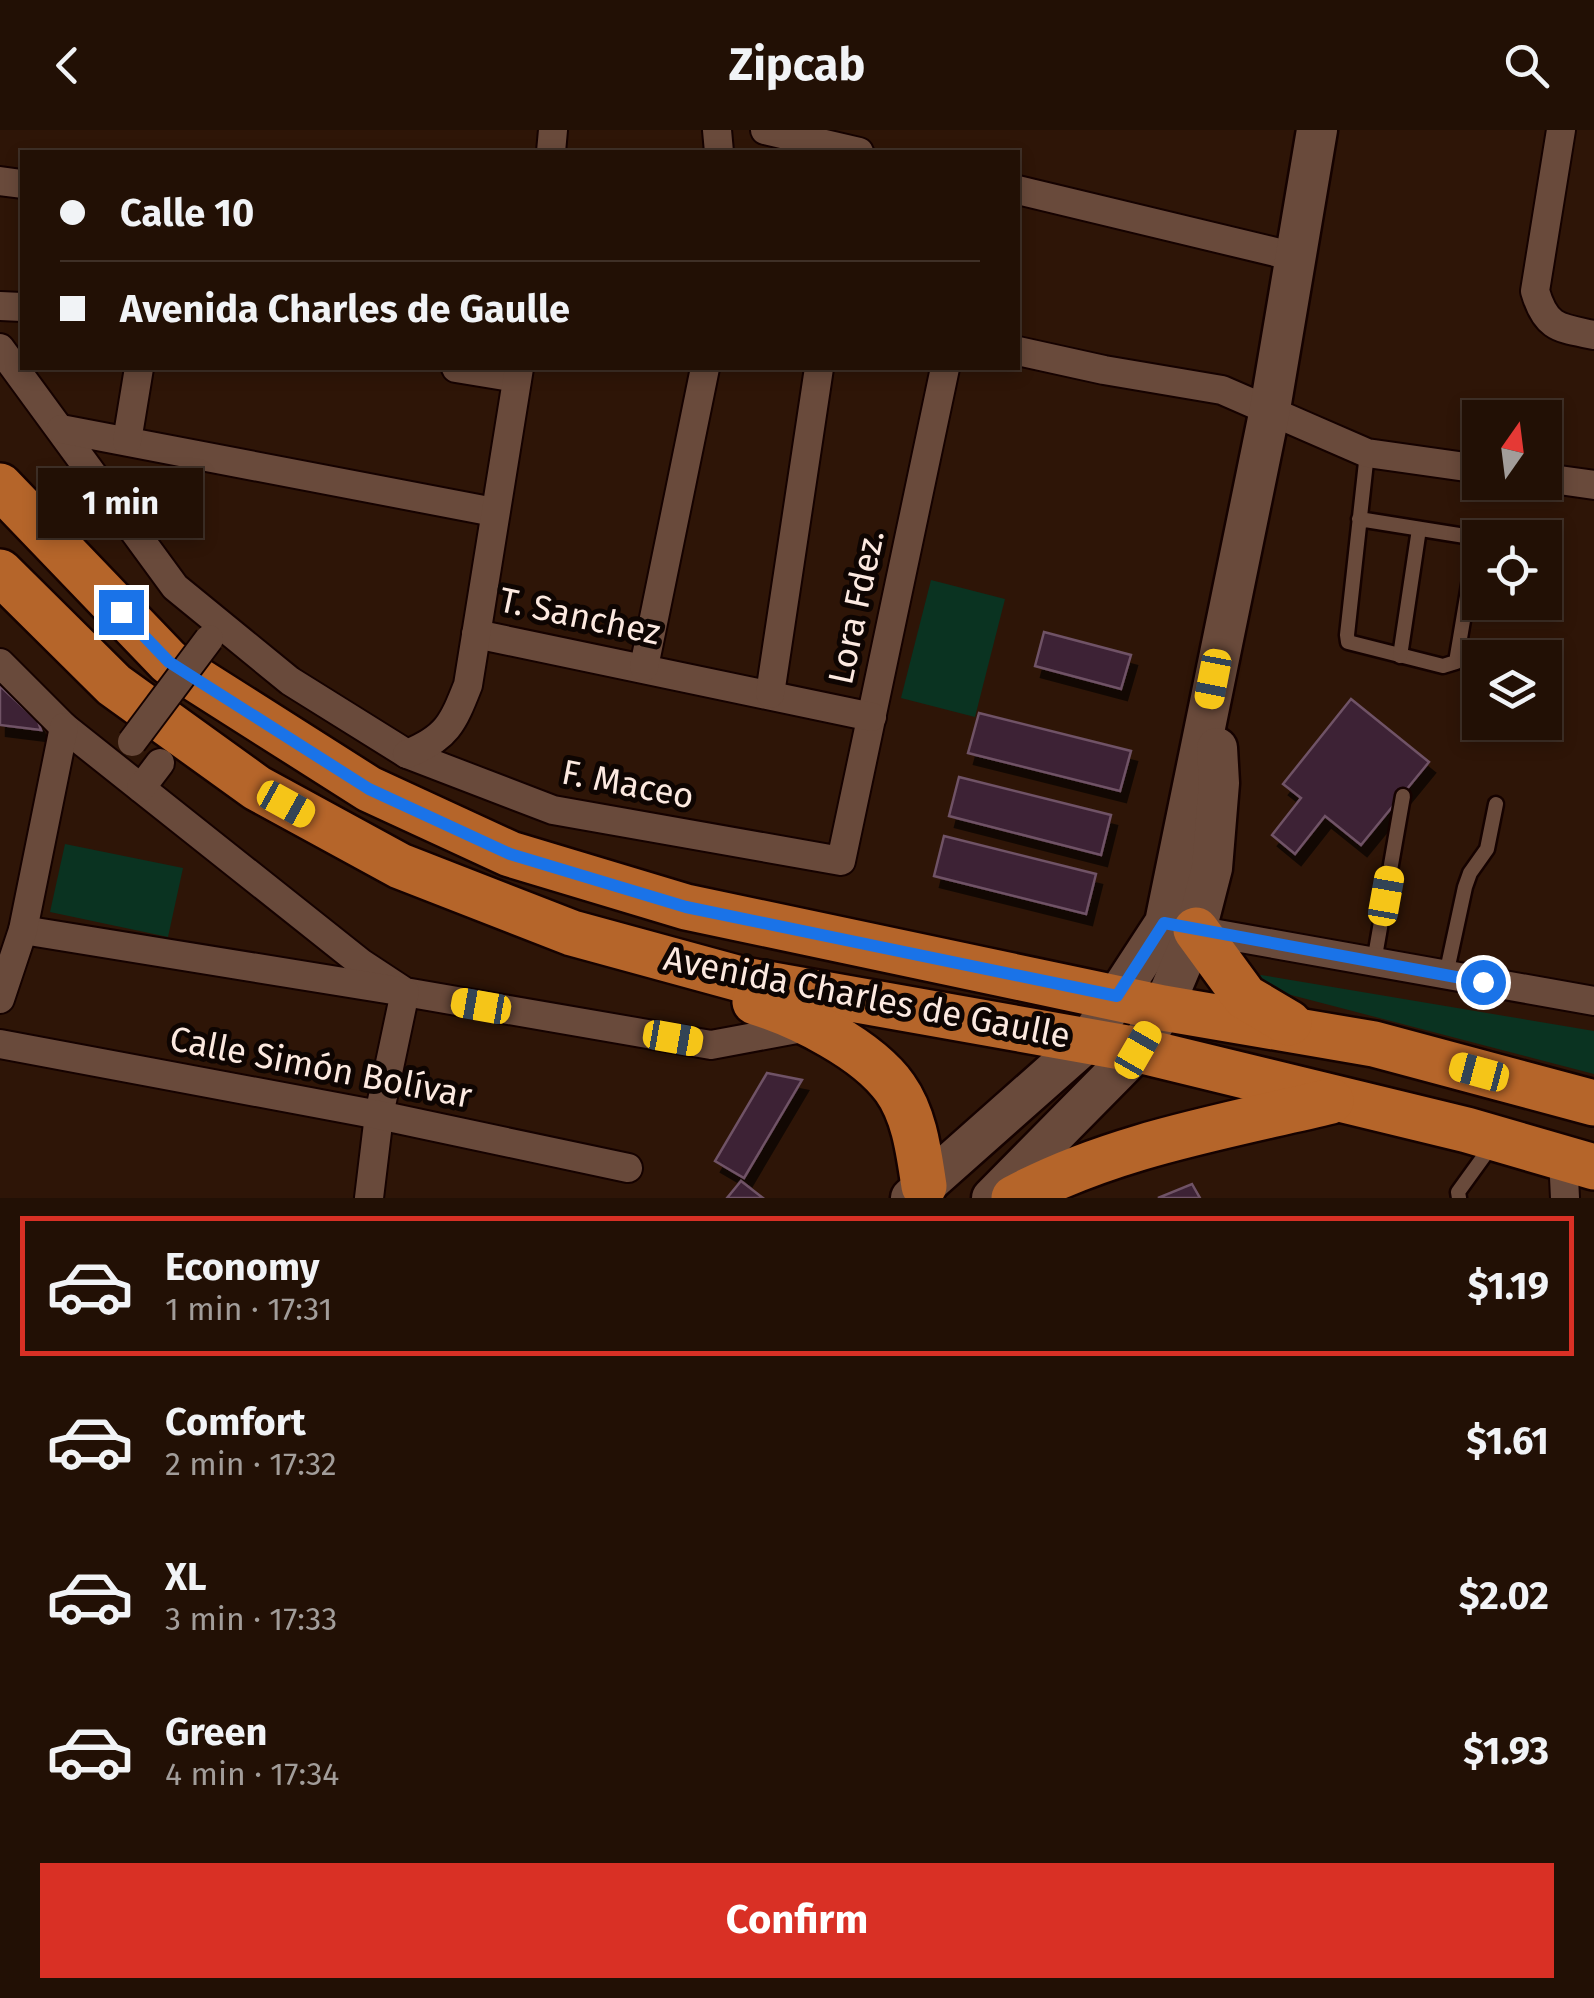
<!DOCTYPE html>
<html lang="en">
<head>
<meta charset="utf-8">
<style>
  body { margin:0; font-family:"Fira Sans",sans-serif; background:#2e1e13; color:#f1f3f6; height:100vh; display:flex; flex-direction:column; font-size:38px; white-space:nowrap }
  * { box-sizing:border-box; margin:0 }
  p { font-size:32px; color:#a29d9a }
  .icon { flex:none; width:55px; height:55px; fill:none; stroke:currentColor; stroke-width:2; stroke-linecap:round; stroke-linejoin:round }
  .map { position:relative; height:1068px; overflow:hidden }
  .sheet { display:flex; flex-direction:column; background:#221005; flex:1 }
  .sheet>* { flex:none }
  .banner { position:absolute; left:20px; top:20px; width:1000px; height:220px; border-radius:0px; box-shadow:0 5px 15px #0003,0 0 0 2px #3f3027; display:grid; align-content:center; height:220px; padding:0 40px; background:#221005 }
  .needle { width:65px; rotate:14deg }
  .fabs { position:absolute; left:1462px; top:270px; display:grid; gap:20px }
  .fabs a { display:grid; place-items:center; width:100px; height:100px; border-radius:0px; background:#221005; box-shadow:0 5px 15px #0003,0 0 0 2px #3f3027; font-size:50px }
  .end { position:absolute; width:45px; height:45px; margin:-22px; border:12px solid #1a73e8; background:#fff; box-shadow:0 0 0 5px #fff }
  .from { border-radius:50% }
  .bubble { position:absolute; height:70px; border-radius:0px; background:#221005; box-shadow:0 5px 15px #0003,0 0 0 2px #3f3027; font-size:32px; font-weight:700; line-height:70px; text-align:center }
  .car { position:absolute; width:30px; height:60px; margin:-30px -15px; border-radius:12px; box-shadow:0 0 8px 2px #0007; background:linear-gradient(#f5c518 24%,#345 0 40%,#f5c518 0 76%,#345 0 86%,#f5c518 0) }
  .banner b { display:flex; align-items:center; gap:35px; height:95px; font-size:38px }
  .banner b+b { border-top:2px solid #3f3027 }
  .banner i { width:25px; height:25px; background:#f1f3f6 }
  ul { padding:18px 0 0; list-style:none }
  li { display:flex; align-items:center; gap:30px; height:140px; margin:0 20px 15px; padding:0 20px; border:5px solid transparent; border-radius:0px }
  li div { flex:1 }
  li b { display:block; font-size:38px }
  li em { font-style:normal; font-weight:700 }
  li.on { border-color:#d93025 }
  li>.icon { width:90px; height:90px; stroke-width:1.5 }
  .primary-button { display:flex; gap:20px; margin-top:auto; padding:20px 40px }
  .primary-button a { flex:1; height:115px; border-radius:0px; background:#d93025; color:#fff; font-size:40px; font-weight:700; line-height:115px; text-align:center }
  header { display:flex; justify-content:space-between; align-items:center; height:130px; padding:0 40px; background:#221005; font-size:45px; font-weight:700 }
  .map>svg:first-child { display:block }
  .green { fill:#0a3321 }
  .building { fill:#3c2234; stroke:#6f5266; stroke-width:2.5; filter:url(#shadow) }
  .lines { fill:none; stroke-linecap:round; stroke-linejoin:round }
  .lane-casing { stroke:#150200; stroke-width:19 }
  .street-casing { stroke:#150200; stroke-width:32 }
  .secondary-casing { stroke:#150200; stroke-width:45 }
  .primary-casing { stroke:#150200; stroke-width:50 }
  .lane { stroke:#694a3b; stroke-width:14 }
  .street { stroke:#694a3b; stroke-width:28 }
  .secondary { stroke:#694a3b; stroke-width:40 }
  .primary { stroke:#b5652a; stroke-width:45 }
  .street-bridge-casing { stroke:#150200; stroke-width:32; stroke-linecap:butt }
  .street-bridge { stroke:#694a3b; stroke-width:28 }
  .route { stroke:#1a73e8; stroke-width:12 }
  .labels { text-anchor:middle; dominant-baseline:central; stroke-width:10; stroke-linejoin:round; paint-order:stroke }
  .street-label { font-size:35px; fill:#fce9e0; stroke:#0e0502 }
</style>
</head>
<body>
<header><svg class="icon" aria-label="back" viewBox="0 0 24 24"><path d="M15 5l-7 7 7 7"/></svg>Zipcab<svg class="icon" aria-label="search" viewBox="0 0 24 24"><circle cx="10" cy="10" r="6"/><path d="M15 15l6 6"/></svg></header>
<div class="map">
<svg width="1594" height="1068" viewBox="0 0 1594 1068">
  <defs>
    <filter id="shadow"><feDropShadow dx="6" dy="11" stdDeviation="0" flood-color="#0009"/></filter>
  </defs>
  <rect width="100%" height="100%" fill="#2e1507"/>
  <!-- green -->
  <g class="green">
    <path d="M931,450L1005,469L975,587L901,568Z"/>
    <path d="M65,714L183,738L168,807L50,782Z"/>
    <path d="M1261,845L1594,901V944L1249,854Z"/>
  </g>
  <!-- building -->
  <g class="building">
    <path d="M1044,502L1131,525L1121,559L1035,536Z"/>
    <path d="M0,556L38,591L41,600L0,595Z"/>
    <path d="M1351,569L1429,632L1361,715L1325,686L1295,724L1272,705L1301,668L1283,654Z"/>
    <path d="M979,583L1131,621L1120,661L968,623Z"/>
    <path d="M959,647L1111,685L1101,725L949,686Z"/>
    <path d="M944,706L1096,744L1086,784L934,746Z"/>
    <path d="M767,943L802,950L744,1048L715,1031Z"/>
    <path d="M741,1051L763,1068H727Z"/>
    <path d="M1192,1054L1200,1068H1158Z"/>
  </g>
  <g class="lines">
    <defs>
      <g id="lane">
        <path d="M1359,389L1465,406L1475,419L1456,532L1443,536L1348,512L1347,505L1367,323"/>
        <path d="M1400,526L1419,399"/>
        <path d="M1374,832L1403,666"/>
        <path d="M1446,845L1465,757L1470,743L1487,719L1496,674"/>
        <path d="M1459,1068L1458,1062L1492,1015"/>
      </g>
      <g id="street">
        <path d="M717,0L719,22"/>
        <path d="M765,0L859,22"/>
        <path d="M1561,0L1535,161C1546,199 1560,198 1594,205"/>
        <path d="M551,22L553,0"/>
        <path d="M0,51L22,54"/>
        <path d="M1018,60L1296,127"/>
        <path d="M0,176L22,177"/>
        <path d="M0,218L175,457L290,551L407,624L553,680L841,731L945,238"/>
        <path d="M1018,221L1104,240L1222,260L1367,323L1480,339"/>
        <path d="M456,238L517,248"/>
        <path d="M61,299L494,382"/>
        <path d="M127,311L139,238"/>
        <path d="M1545,348L1594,355"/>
        <path d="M476,504L872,587"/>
        <path d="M0,533L64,597L361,833L405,862L711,915L813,896"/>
        <path d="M644,537L705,238"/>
        <path d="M770,564L819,238"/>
        <path d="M407,624C447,608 453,593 468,555L519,238"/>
        <path d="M141,658L160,633"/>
        <path d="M1190,799L1594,871"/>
        <path d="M23,800L405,862L379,985L369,1068"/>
        <path d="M0,869L23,800L64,597"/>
        <path d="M0,914L379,985L628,1038"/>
        <path d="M1563,1026L1565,1068"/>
      </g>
      <g id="secondary">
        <path d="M911,1068L1088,911L1165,793L1270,279L1317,0"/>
        <path d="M992,1068L1138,920L1163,878L1196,800L1212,738L1219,653L1217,618"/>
      </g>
      <g id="primary">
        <path d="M0,356L169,532L369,659L510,724L686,777L1163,878L1374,914L1594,973"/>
        <path d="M0,442L114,555L257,658L400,736L572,803L744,850L1138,920L1467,1000L1594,1037"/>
        <path d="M1196,800L1245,867L1289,893"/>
        <path d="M755,872C800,886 867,919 895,958C915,986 919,1024 924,1056"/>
        <path d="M1014,1068C1113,1015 1223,997 1331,971"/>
      </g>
    </defs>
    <!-- lane casing -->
    <use href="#lane" class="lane-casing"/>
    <!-- street casing -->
    <use href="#street" class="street-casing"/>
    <!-- secondary casing -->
    <use href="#secondary" class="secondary-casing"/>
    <!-- primary casing -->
    <use href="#primary" class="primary-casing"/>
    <!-- lane -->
    <use href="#lane" class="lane"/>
    <!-- street -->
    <use href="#street" class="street"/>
    <!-- secondary -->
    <use href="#secondary" class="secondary"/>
    <!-- primary -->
    <use href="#primary" class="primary"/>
    <defs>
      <path id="street-bridge" d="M132,612L209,509"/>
    </defs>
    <!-- street-bridge casing -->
    <use href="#street-bridge" class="street-bridge-casing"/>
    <!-- street-bridge -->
    <use href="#street-bridge" class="street-bridge"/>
  </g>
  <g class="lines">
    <!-- route -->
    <path class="route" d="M121,482L169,532L369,659L510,724L686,777L1117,866L1164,793L1483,852"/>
  </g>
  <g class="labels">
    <!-- street labels -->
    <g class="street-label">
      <text transform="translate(856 477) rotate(-78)">Lora Fdez.</text>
      <text transform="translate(580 486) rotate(12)">T. Sanchez</text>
      <text transform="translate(628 654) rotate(11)">F. Maceo</text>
      <text transform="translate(867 867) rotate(11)">Avenida Charles de Gaulle</text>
      <text transform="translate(321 937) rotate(11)">Calle Simón Bolívar</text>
    </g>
  </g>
</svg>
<div class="fabs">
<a><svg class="needle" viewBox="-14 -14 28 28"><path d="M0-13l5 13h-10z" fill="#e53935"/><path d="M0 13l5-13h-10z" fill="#a29d9a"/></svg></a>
<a><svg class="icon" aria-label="locate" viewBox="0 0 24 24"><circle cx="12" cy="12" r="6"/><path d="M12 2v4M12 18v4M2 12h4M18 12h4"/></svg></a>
<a><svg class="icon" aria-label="layers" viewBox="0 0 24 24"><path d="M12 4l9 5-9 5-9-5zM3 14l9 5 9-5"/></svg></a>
</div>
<i class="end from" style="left:1483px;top:852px"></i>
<i class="end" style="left:121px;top:482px"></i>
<div class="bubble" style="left:38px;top:338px;width:165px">1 min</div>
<i class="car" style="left:1213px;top:549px;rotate:191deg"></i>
<i class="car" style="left:286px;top:674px;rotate:119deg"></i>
<i class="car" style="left:1386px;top:766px;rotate:10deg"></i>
<i class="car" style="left:481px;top:876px;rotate:280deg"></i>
<i class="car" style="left:673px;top:908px;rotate:100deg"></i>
<i class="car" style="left:1138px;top:920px;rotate:30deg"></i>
<i class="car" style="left:1479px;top:942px;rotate:285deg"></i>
<div class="banner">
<b><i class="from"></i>Calle 10</b>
<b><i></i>Avenida Charles de Gaulle</b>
</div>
</div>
<section class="sheet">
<ul>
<li class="on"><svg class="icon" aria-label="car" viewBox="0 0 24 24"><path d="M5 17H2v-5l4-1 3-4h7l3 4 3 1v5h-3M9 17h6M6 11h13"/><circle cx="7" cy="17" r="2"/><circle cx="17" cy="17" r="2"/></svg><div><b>Economy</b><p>1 min · 17:31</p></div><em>$1.19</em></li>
<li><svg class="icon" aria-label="car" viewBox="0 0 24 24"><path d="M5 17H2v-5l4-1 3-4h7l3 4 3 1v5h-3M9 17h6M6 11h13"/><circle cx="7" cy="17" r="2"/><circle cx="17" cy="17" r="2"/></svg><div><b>Comfort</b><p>2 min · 17:32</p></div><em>$1.61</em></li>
<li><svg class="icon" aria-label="car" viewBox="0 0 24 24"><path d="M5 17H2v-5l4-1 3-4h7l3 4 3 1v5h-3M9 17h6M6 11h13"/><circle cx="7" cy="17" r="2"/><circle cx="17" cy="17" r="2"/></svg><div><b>XL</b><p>3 min · 17:33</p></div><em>$2.02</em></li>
<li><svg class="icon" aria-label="car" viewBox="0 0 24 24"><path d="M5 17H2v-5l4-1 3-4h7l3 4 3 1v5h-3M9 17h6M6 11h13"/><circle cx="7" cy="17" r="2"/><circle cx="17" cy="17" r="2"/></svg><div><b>Green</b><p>4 min · 17:34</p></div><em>$1.93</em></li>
</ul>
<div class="primary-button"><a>Confirm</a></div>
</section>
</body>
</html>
